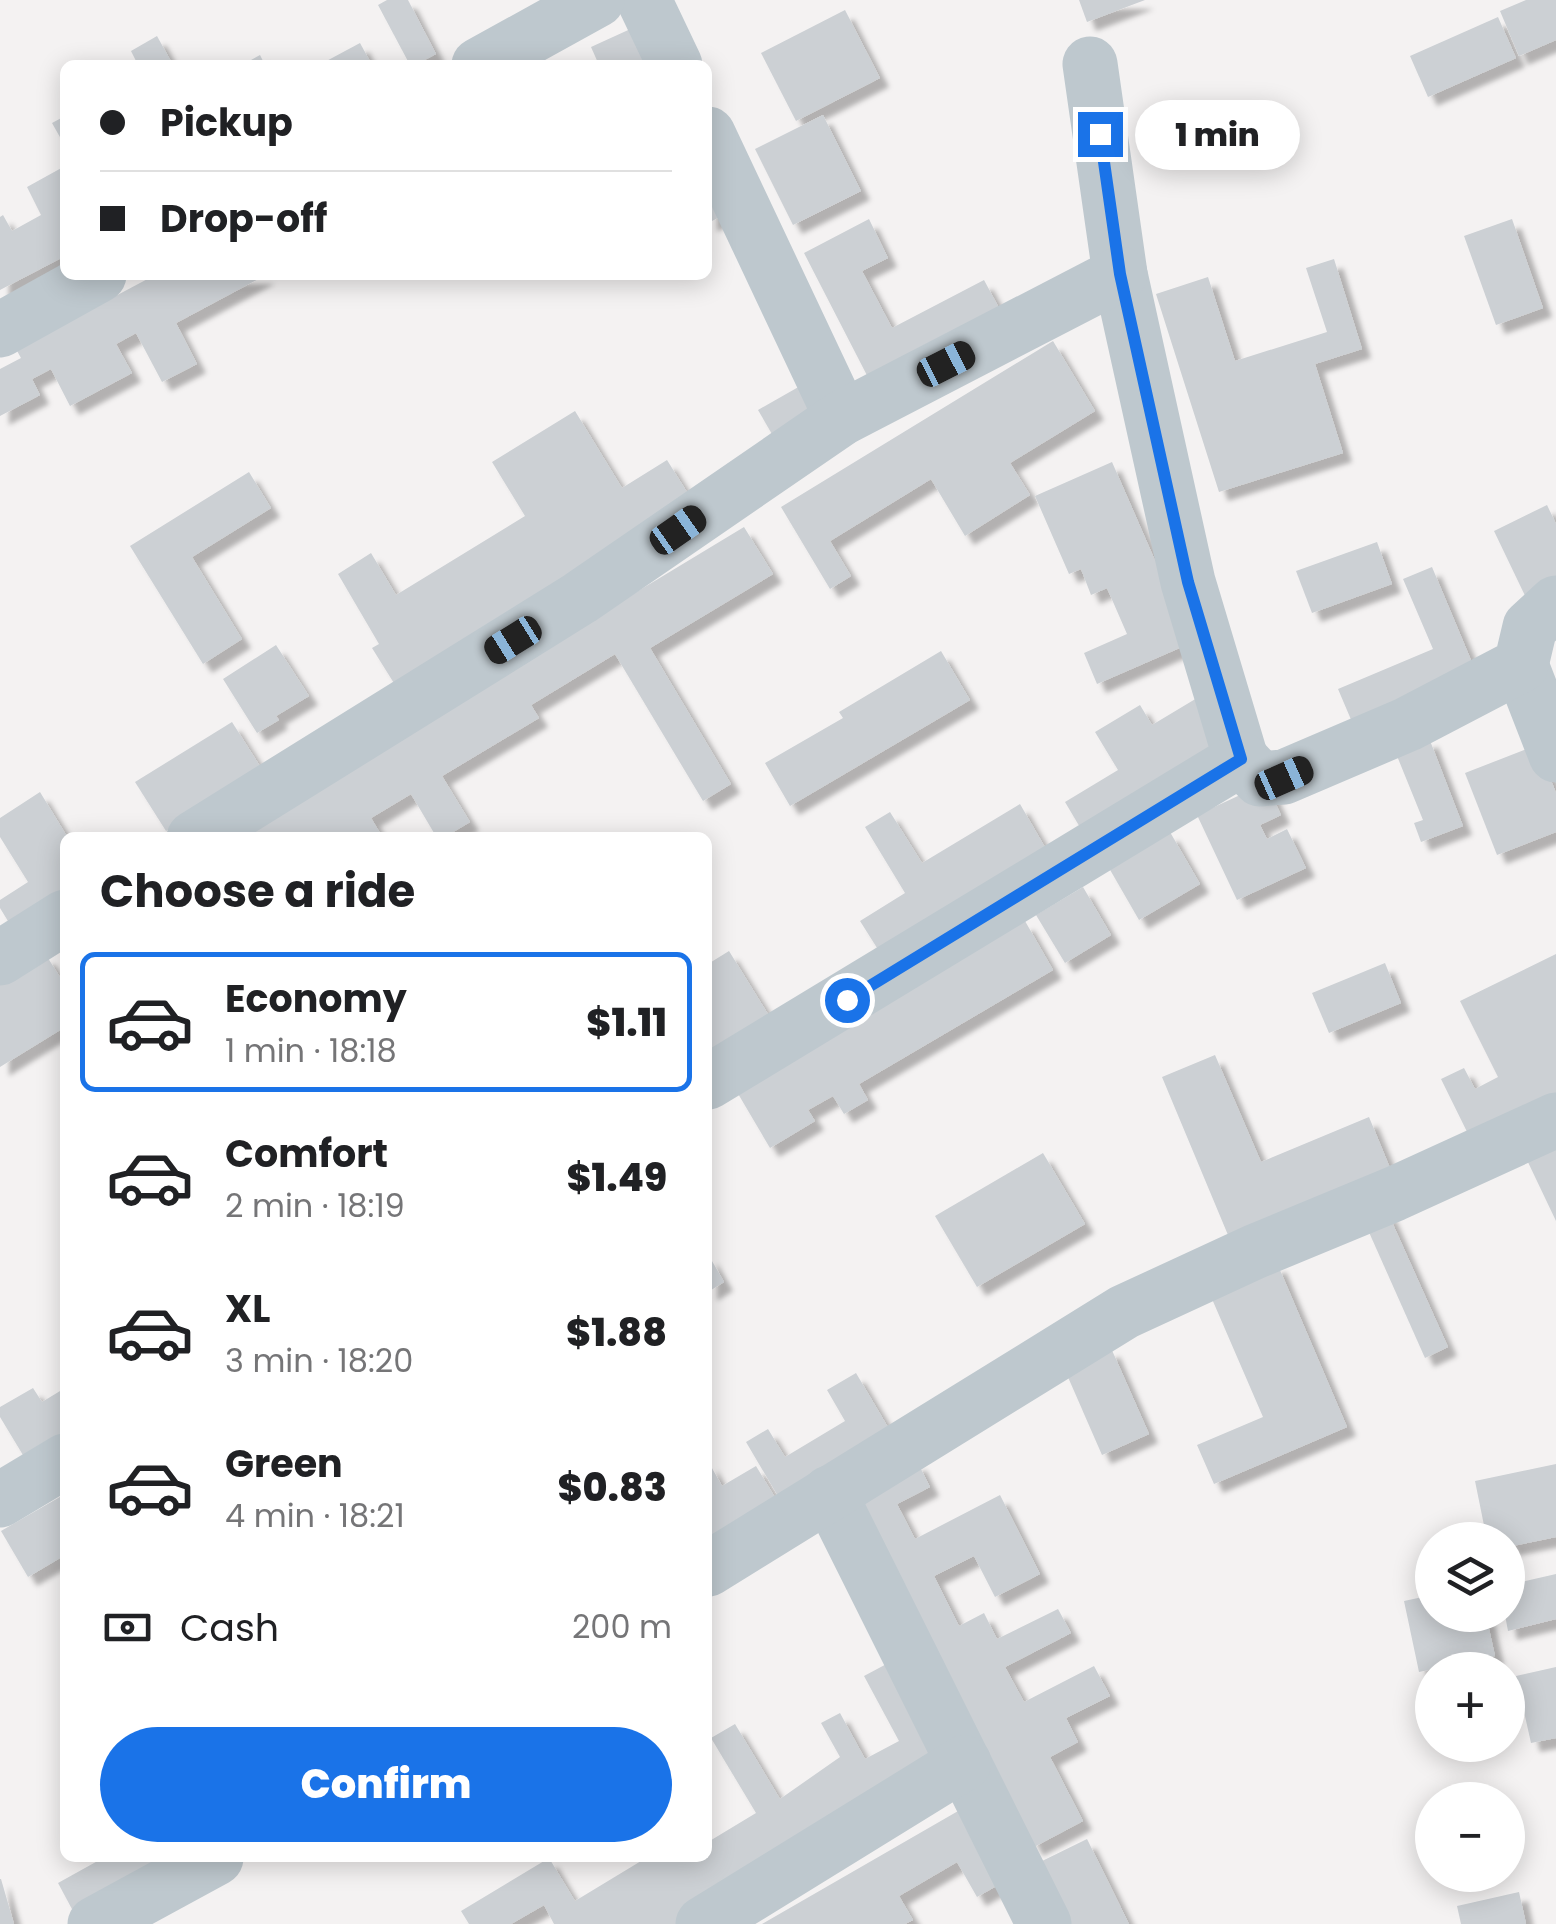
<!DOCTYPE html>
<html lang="en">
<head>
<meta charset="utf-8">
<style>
  body { margin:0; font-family:Poppins,sans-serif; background:#f6f6f6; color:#202124; height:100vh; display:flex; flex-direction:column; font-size:38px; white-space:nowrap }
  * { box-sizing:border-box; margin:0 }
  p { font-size:32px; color:#757577 }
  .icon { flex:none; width:55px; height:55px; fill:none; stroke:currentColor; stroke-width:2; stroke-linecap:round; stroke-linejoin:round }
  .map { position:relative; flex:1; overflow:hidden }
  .drawer { position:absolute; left:60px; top:832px; width:652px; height:1030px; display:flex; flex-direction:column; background:#fff; border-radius:15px; box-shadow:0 5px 25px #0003 }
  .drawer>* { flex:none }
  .banner { position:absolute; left:60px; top:60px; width:652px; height:220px; border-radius:15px; box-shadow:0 5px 25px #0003; display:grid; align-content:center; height:220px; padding:0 40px; background:#fff }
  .controls { position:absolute; left:1415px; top:1522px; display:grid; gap:20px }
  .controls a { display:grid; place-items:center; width:110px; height:110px; border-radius:50%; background:#fff; box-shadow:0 5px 25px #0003; font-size:50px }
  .end { position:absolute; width:45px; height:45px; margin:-22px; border:12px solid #1a73e8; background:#fff; box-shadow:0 0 0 5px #fff }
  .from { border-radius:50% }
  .bubble { position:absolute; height:70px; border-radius:35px; background:#fff; box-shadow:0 5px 25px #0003; font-size:32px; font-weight:800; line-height:70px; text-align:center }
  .car { position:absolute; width:30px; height:60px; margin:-30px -15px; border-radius:12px; box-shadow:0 0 8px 2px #0007; background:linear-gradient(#222 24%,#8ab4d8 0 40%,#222 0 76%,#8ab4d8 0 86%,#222 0) }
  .banner b { display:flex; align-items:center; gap:35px; height:95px; font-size:38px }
  .banner b+b { border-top:2px solid #e0e0e0 }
  .banner i { width:25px; height:25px; background:#202124 }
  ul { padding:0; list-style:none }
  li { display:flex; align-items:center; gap:30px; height:140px; margin:0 20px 15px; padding:0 20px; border:5px solid transparent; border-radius:15px }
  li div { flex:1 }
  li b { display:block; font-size:38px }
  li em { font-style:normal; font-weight:800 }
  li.current { border-color:#1a73e8 }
  li>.icon { width:90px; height:90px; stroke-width:1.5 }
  h2 { padding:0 40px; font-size:45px; line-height:120px }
  .pay { display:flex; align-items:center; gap:25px; height:110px; padding:0 40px; font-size:38px }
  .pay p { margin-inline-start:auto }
  .button { display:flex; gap:20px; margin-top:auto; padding:20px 40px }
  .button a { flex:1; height:115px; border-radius:60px; background:#1a73e8; color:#fff; font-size:40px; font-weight:800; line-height:115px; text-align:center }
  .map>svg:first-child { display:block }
  .building { fill:#ccd0d4; filter:url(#shadow) }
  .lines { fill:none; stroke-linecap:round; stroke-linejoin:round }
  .minor { stroke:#bec8ce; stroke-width:55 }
  .route { stroke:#1a73e8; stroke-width:12 }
</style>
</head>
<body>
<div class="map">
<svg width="1556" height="1924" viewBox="0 0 1556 1924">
  <defs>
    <filter id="shadow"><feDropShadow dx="9" dy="9" stdDeviation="2.5" flood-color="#0004"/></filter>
  </defs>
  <rect width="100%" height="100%" fill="#f4f2f2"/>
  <!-- building -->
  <g class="building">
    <path d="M387,0H408L436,54L415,65H410L378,5Z"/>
    <path d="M1079,0H1145L1087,22Z"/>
    <path d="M1526,0H1556V40L1519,56L1500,11Z"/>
    <path d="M845,10L880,78L796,121L761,53Z"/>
    <path d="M1498,17L1516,58L1428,97L1410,56Z"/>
    <path d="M637,26L655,65H599L591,47Z"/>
    <path d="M157,36L173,65H138L131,51Z"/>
    <path d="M360,43L372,65H319Z"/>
    <path d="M260,55L265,65H242Z"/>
    <path d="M823,115L861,191L793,225L755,149Z"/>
    <path d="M65,116V146L52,123Z"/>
    <path d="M65,166V256L0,290V217L3,215L12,231L41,215L27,187Z"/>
    <path d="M708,166L730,212L708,223Z"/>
    <path d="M869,219L888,258L862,271L892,328L984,280L1006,321L874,389L804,253Z"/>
    <path d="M1512,219L1543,308L1496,325L1464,236Z"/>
    <path d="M1334,259L1362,349L1315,364L1343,453L1219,492L1156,294L1208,277L1235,361L1327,332L1306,268Z"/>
    <path d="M155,275H266L176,323L197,364L162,382L136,333L116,344L132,373L70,406L51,369L32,379L40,395L0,416V369L21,358L16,349Z"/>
    <path d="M1053,341L1095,411L1010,463L1030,495L965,536L931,479L830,541L851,576L830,589L781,507Z"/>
    <path d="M809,381L830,419L780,448L758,410Z"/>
    <path d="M575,411L622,488L667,460L695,505L397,688L372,648L379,644L338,574L371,553L396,595L525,516L492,462Z"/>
    <path d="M1112,462L1191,643L1097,684L1084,653L1127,634L1107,588L1091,595L1081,569L1069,574L1035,496Z"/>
    <path d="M249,472L271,508L192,557L242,639L203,664L130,546Z"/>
    <path d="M1547,505L1556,524V588L1528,602L1494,531Z"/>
    <path d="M744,527L773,574L650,648L731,784L703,801L615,654L531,705L539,718L442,776L470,822L443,838H437L411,794L371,818L383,838H354L352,833L345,838H229Z"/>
    <path d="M1377,542L1392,584L1312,613L1296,571Z"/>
    <path d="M1432,567L1481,684L1358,736L1338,689L1433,649L1403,579Z"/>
    <path d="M276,645L309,696L276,716L279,720L257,733L223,679Z"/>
    <path d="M941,651L970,700L790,806L765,763L843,718L839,712Z"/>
    <path d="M1202,695L1229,740L1081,829L1065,802L1118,770L1095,732L1140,705L1152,725Z"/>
    <path d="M232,722L263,771L166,831L135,782Z"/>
    <path d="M1429,738L1463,826L1421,842L1414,823L1423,820L1395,751Z"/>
    <path d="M1537,745L1556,793V832L1497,855L1465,773Z"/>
    <path d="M1266,783L1281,815L1260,825L1267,839L1287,829L1306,868L1237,900L1197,815Z"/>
    <path d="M40,792L68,838H65V892L11,926L0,908V900L28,882L0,837V818Z"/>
    <path d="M1020,804L1046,849L879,951L860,921L905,893L865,827L890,812L922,863Z"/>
    <path d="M1170,832L1200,884L1139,920L1109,868Z"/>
    <path d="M1083,887L1111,935L1065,963L1036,915Z"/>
    <path d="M1025,921L1053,970L859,1084L868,1100L844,1114L833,1096L808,1110L815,1121L770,1148L737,1092Z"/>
    <path d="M729,951L771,1019L708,1059V993L710,991L708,988V964Z"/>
    <path d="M1556,954V1106L1474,1146L1441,1079L1464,1068L1475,1089L1498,1077L1460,1001Z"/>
    <path d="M46,955L65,985V1027L0,1067V983Z"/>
    <path d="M1385,963L1401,1003L1329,1033L1312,993Z"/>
    <path d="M1215,1055L1261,1162L1369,1117L1390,1168L1228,1235L1162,1077Z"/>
    <path d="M1556,1143V1221L1526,1158Z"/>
    <path d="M1043,1153L1085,1224L977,1287L935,1216Z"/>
    <path d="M1387,1211L1448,1347L1425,1358L1364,1221Z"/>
    <path d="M708,1254L724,1282L708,1292Z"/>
    <path d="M1277,1263L1347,1427L1214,1484L1197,1445L1263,1417L1209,1292Z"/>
    <path d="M1111,1348L1149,1434L1102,1455L1064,1368Z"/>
    <path d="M856,1373L889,1429L778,1496L746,1442L768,1429L785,1457L845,1421L827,1390Z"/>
    <path d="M33,1388L42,1402L65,1388V1443L29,1465L0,1417V1407Z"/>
    <path d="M708,1461L722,1486L756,1466L779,1504L708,1547Z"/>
    <path d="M917,1461L930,1487L897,1504L915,1539L1000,1495L1040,1574L995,1597L974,1556L934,1576L959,1626L984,1613L997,1639L1058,1609L1071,1633L1005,1667L1024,1702L1094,1666L1110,1696L1066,1718L1078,1742L1050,1757L1083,1821L1034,1847L853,1494Z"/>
    <path d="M1556,1464V1537L1508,1547V1540H1487L1475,1481Z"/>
    <path d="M65,1494V1555L28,1577L1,1531Z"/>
    <path d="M1556,1574V1619L1508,1631L1505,1615H1508V1585Z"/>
    <path d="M1432,1595V1615H1486L1495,1656L1419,1672L1404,1601Z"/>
    <path d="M894,1660L949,1762L681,1924H554L544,1905L511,1924H469L461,1911L549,1858L575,1901L646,1858H708V1842L756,1813L711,1738L735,1724L780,1799L840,1757L821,1723L840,1713L865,1759L899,1741L864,1676Z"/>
    <path d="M1556,1667V1738L1531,1743L1516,1676Z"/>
    <path d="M972,1803L1014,1876L977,1897L957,1862L899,1896L913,1920L905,1924H762Z"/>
    <path d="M1087,1839L1129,1924H1071L1040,1862Z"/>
    <path d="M103,1858H196L80,1924L58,1883Z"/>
    <path d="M0,1879H1L14,1924H0Z"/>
    <path d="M1519,1892L1526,1924H1461L1457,1906Z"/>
  </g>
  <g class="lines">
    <!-- minor -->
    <g class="minor">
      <path d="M644,0L675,65"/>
      <path d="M1090,64L1120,274L1188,582L1241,759"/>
      <path d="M479,65L597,0"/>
      <path d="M708,134L842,418"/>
      <path d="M0,330L99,275"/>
      <path d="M1521,665L1556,755"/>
      <path d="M194,838L580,598L842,418L1120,274"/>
      <path d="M0,958L65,917"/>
      <path d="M708,1082L1241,759L1260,779L1284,777L1408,724L1521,665L1530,627L1556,603"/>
      <path d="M829,1493L1044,1924"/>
      <path d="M0,1500L65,1461"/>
      <path d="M708,1569L1124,1312L1254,1252L1394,1194L1556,1120"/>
      <path d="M95,1924L216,1858"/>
      <path d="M703,1924L964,1763"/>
    </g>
  </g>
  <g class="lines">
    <!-- route -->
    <path class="route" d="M847,1000L1241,759L1188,582L1120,274L1100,134"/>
  </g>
</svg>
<div class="controls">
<a><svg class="icon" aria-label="layers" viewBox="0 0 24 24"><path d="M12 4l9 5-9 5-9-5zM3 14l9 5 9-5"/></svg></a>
<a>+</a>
<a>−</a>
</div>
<i class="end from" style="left:847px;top:1000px"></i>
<i class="end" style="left:1100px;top:134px"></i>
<div class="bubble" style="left:1135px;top:100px;width:165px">1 min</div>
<i class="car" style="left:946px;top:364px;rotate:63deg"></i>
<i class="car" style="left:678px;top:530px;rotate:55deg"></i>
<i class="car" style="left:513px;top:640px;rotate:238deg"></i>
<i class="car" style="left:1284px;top:778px;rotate:66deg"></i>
<div class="banner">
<b><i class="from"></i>Pickup</b>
<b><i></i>Drop-off</b>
</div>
<section class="drawer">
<h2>Choose a ride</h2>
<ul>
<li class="current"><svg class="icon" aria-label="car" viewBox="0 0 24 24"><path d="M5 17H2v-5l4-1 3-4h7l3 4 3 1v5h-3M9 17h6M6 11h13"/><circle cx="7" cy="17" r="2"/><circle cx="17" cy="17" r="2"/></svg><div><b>Economy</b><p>1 min · 18:18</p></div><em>$1.11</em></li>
<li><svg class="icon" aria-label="car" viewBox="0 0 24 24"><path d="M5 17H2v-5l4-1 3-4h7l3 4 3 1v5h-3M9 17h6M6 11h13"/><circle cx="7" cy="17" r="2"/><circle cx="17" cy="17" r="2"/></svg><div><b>Comfort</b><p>2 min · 18:19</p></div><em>$1.49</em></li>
<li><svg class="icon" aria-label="car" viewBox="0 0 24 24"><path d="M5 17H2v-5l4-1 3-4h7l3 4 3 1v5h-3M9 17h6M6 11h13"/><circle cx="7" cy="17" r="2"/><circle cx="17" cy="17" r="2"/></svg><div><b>XL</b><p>3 min · 18:20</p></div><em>$1.88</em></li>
<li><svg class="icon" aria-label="car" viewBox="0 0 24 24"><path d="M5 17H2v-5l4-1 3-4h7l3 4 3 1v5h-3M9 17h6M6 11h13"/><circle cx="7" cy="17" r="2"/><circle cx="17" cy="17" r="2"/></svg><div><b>Green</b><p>4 min · 18:21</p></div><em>$0.83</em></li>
</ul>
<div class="pay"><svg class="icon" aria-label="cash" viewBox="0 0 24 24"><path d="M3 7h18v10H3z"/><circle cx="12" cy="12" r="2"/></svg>Cash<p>200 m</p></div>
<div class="button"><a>Confirm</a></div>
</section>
</div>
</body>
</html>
